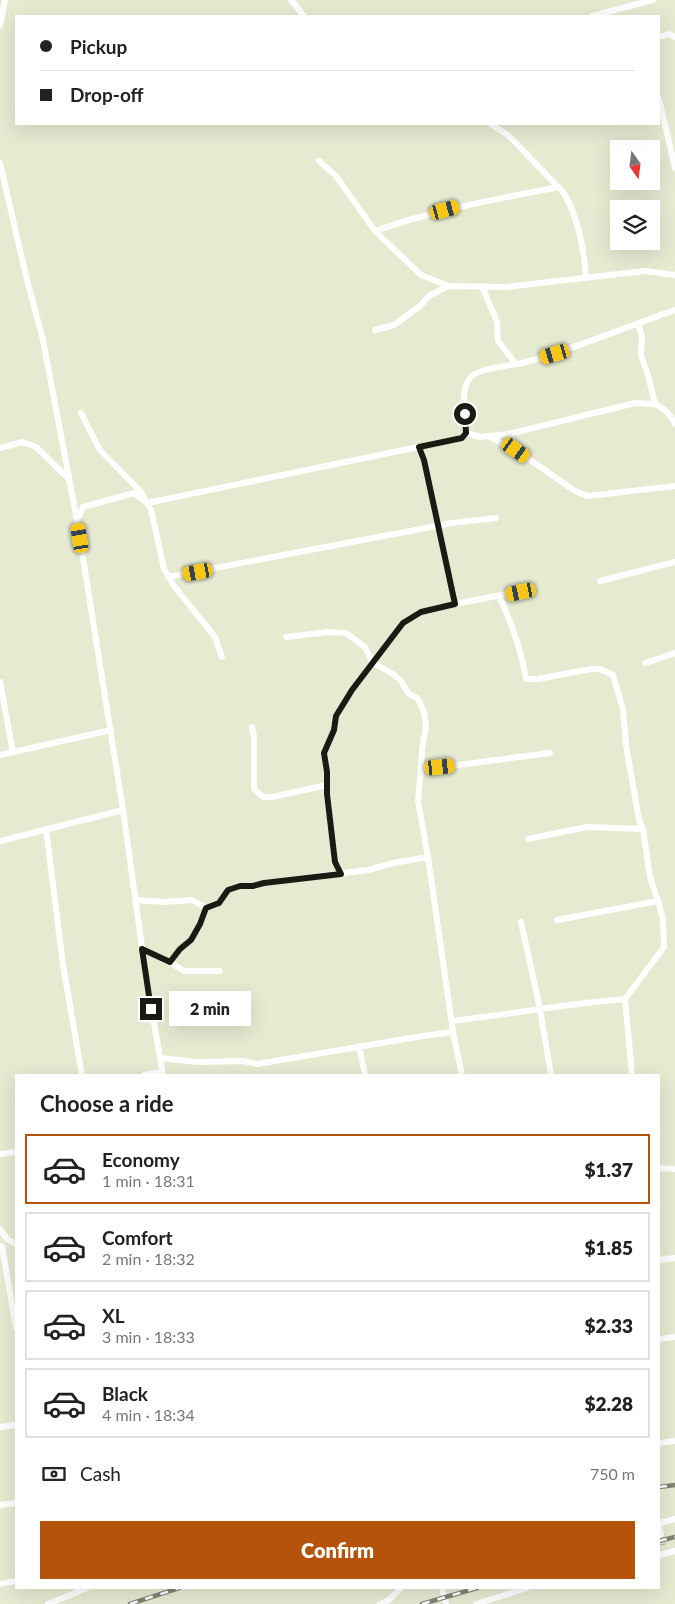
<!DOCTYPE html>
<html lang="en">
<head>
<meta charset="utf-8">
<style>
  body { margin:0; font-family:Lato,sans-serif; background:#f6f6f6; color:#222; height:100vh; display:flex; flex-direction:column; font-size:19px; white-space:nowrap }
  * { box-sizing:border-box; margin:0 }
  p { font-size:16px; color:#767676 }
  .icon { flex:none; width:28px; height:28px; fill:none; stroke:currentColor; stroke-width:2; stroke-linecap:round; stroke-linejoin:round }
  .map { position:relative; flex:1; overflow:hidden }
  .drawer { position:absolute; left:15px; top:1074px; width:645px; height:515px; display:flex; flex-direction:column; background:#fff; border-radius:0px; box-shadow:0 5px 20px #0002 }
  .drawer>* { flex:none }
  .guide { position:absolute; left:15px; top:15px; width:645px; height:110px; border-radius:0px; box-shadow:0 5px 20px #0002; display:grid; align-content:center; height:110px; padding:0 25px; background:#fff }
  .needle { width:32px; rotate:166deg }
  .tools { position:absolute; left:610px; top:140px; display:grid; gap:10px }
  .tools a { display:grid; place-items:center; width:50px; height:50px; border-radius:0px; background:#fff; box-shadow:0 5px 20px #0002; font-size:25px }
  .end { position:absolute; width:22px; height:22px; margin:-11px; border:6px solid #1a1c13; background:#fff; box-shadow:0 0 0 2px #fff }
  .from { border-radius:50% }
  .bubble { position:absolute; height:35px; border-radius:0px; background:#fff; box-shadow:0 5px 20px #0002; font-size:16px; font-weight:800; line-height:35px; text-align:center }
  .car { position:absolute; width:15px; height:30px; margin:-15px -8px; border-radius:6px; box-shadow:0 0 4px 1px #0007; background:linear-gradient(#f5c518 24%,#345 0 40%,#f5c518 0 76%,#345 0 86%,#f5c518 0) }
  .guide b { display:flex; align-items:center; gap:18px; height:48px; font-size:19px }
  .guide b+b { border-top:1px solid #e0e0e0 }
  .guide i { width:12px; height:12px; background:#222 }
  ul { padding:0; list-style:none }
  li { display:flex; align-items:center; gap:15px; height:70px; margin:0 10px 8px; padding:0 15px; border:2px solid #e0e0e0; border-radius:0px }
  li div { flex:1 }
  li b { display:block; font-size:19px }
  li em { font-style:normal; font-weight:800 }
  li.current { border-color:#b45309 }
  li>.icon { width:45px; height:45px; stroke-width:1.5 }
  h2 { padding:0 25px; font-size:22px; line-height:60px }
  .pay { display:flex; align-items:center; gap:12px; height:55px; padding:0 25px; font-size:19px }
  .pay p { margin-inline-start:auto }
  .primary-button { display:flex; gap:10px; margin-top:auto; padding:10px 25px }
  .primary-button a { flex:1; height:58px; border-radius:0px; background:#b45309; color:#fff; font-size:20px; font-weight:800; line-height:58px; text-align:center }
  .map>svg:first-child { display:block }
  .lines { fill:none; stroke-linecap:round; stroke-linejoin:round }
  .street-tunnel { stroke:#bcc1ab; stroke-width:6; stroke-dasharray:6 3; stroke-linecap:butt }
  .street { stroke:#fff; stroke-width:6 }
  .rail-casing { stroke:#808473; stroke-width:4.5 }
  .rail { stroke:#fff; stroke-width:2.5; stroke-dasharray:8; stroke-linecap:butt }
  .route { stroke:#1a1c13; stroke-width:6 }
</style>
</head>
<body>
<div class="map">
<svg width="675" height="1604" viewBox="0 0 675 1604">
  <rect width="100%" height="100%" fill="#e5ead1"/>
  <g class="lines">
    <!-- street-tunnel -->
    <path class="street-tunnel" d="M661,1535L663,1545"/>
    <!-- street -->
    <g class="street">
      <path d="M291,0L304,16"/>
      <path d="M592,16L653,0"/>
      <path d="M0,26L5,0"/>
      <path d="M659,37L669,34L675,37"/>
      <path d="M659,99L675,168"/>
      <path d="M490,124L508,135L564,193C578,218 584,249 586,277"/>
      <path d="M319,161L336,176L375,231L421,275L448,286"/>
      <path d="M0,163L26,276L43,340L77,520"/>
      <path d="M375,231C434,210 497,199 559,187"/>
      <path d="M482,286L497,322L498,341L516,364"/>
      <path d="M638,324L642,336L641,355L648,375L655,404C665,409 670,414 675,424"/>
      <path d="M375,330L394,325L420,306L429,296L448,286L505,287L645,271L675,275"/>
      <path d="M81,413L100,450L141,492L151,510L164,569L174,586L215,637L222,657"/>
      <path d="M466,433L480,437L508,434L635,403L655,404"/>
      <path d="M488,436L516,450L575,491L588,496L675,486"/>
      <path d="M0,448L22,442L36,447L68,478"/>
      <path d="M168,577L452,523L496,518"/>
      <path d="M600,581L675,562"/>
      <path d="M499,596C512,623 521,650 526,679H538L591,669H600L613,675L623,710L626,745L639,820L643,829L650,877L658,901"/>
      <path d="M455,604L533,589"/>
      <path d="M286,637L329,632L346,633L365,647L372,662L393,674L401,681L408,693L418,699L424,712L426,725L422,749L421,768L458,765L550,753"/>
      <path d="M645,663L675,653"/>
      <path d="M0,682L13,752"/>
      <path d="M252,727L254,737V789L263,797H272L327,785"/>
      <path d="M0,755L111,730"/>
      <path d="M421,768L418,801L428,857"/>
      <path d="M46,829L63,965L82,1075"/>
      <path d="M528,839L587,827L643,829"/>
      <path d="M0,841L123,810"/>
      <path d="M341,874L335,861L327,794V772L324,753L334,730L336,716L352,690L403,623L421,612L455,604L424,460L419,447"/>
      <path d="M136,900L163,902L192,900L206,908"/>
      <path d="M557,920L658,901L663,919L664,947L625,999L632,1075"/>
      <path d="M521,922L540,1009L551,1075"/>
      <path d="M142,949L170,962L184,971H220"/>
      <path d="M170,962L180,949L191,940L200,924L206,908L219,903L228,890L240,886H253L264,883L368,870L393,863L428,857L453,1032L462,1075"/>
      <path d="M452,1021C510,1014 567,1004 625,999"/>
      <path d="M359,1046L365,1075"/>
      <path d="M160,1058L197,1062L243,1061L257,1064L423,1036L453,1032"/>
      <path d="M144,1075L162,1072"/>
      <path d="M163,1075L146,976L123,810L77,520L83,507L134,493L147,503L462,438L466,433C465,418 459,389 471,377C481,367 512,366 526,362C577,348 625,327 675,310"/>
      <path d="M0,1154L16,1152"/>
      <path d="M659,1168L675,1169"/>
      <path d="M0,1229L7,1239L16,1244"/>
      <path d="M2,1246L16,1328"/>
      <path d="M659,1260L675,1258"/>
      <path d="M659,1339L675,1337"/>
      <path d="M0,1427L16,1425"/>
      <path d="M659,1443L675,1441"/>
      <path d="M0,1505L16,1503"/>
      <path d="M659,1523L675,1519"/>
      <path d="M659,1525L661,1535"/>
      <path d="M659,1555L675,1551"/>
      <path d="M0,1584L16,1581"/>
      <path d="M442,1588L446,1604"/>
      <path d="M48,1604L87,1588"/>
      <path d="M380,1604L389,1600L401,1588"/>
      <path d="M476,1604L527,1588"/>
    </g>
    <defs>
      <g id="rail">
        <path d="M659,1487L675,1485"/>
        <path d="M659,1541L675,1537"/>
        <path d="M130,1604L179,1588"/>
        <path d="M422,1604L477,1588"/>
      </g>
    </defs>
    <!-- rail casing -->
    <use href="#rail" class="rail-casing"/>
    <!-- rail -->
    <use href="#rail" class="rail"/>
  </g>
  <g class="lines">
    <!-- route -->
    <path class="route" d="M151,1009L142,949L170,962L180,949L191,940L200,924L206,908L219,903L228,890L240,886H253L264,883L341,874L335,862L327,794V772L324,753L334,730L336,716L352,690L403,623L421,612L455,604L424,460L419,447L462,438L466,433L465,414"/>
  </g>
</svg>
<div class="tools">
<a><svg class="needle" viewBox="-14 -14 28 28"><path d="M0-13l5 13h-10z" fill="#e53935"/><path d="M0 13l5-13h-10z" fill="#767676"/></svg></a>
<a><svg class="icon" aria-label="layers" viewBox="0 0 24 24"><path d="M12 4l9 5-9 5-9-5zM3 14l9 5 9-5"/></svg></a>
</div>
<i class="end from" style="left:465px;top:414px"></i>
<i class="end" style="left:151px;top:1009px"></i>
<div class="bubble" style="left:169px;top:991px;width:82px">2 min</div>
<i class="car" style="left:445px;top:210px;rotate:75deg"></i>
<i class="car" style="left:555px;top:354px;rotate:254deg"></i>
<i class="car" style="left:516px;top:450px;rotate:125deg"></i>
<i class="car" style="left:80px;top:538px;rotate:351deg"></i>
<i class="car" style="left:198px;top:572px;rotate:260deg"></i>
<i class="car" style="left:521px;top:592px;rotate:258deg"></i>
<i class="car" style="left:440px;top:767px;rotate:84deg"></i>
<div class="guide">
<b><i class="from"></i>Pickup</b>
<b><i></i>Drop-off</b>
</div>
<section class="drawer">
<h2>Choose a ride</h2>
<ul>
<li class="current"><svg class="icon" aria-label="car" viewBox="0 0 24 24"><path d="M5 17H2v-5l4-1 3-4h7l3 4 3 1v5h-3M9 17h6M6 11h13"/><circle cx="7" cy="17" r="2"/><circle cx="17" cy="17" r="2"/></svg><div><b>Economy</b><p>1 min · 18:31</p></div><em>$1.37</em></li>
<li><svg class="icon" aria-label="car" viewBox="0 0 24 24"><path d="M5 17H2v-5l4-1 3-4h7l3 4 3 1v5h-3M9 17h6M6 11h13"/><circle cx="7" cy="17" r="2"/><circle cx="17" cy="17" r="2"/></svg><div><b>Comfort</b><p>2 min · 18:32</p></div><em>$1.85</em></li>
<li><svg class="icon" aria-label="car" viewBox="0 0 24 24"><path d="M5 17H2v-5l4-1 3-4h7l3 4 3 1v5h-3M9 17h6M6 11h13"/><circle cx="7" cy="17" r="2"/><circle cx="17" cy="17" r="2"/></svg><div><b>XL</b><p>3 min · 18:33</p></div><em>$2.33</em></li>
<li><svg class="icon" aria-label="car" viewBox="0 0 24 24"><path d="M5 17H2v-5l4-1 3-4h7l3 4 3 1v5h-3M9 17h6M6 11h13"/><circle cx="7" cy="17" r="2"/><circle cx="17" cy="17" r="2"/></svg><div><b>Black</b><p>4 min · 18:34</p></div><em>$2.28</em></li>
</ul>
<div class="pay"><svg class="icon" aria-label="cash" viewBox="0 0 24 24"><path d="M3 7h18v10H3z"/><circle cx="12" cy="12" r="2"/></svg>Cash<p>750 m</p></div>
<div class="primary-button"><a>Confirm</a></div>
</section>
</div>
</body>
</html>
